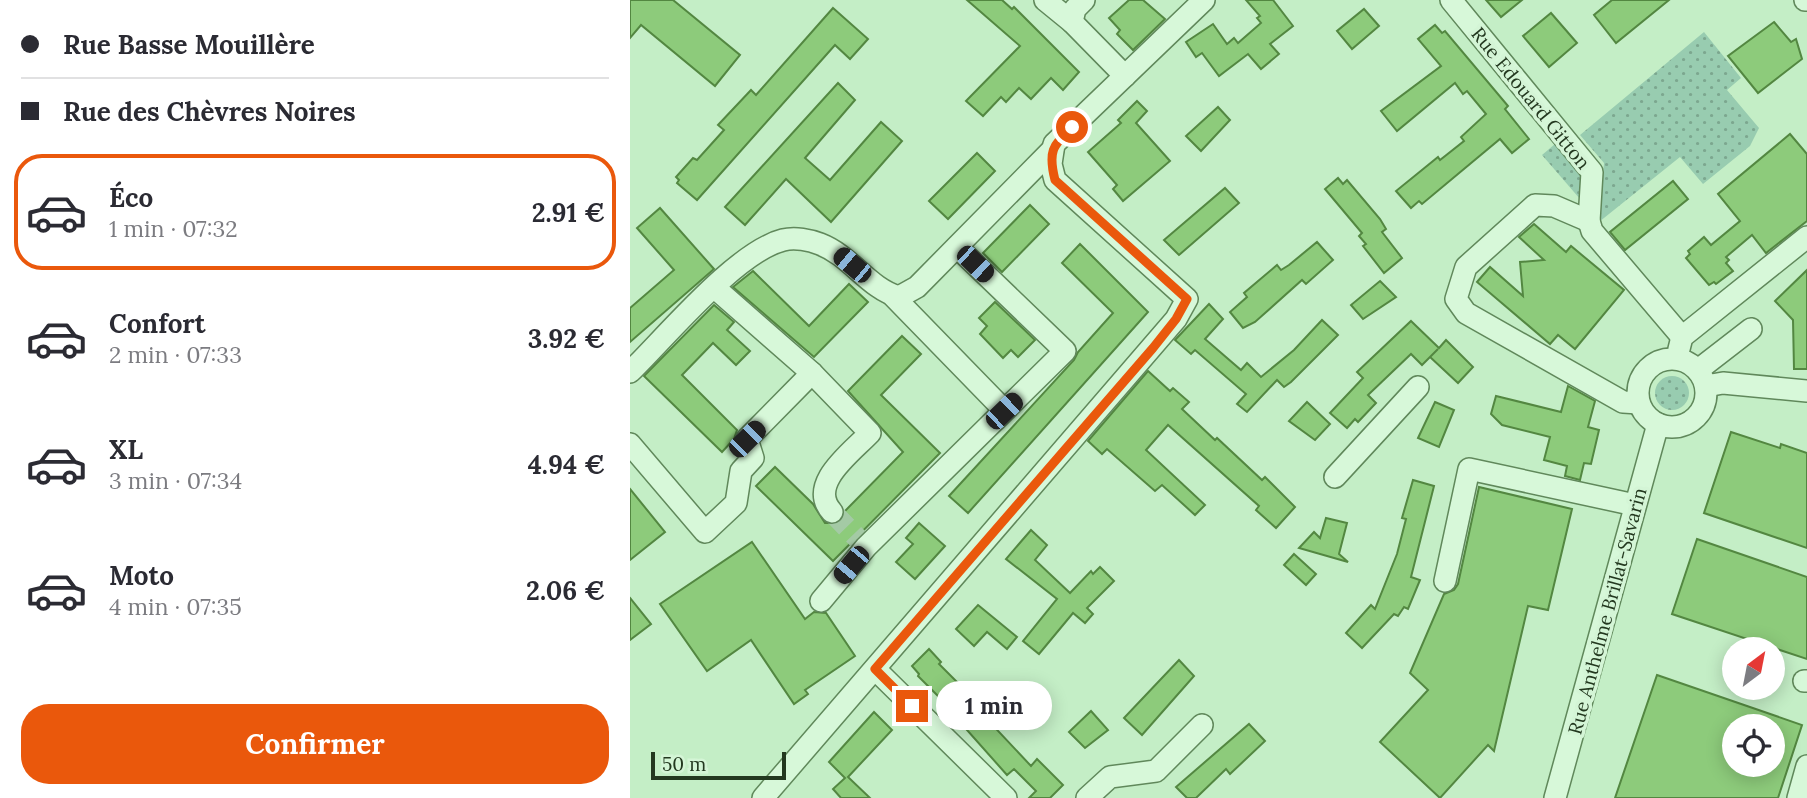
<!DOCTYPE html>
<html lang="fr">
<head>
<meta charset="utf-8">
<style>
  body { margin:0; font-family:Lora,serif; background:#f2f2f3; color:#2b2b33; height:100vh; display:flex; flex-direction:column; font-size:26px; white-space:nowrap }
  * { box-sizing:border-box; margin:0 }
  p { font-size:23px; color:#7c7c81 }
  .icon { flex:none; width:38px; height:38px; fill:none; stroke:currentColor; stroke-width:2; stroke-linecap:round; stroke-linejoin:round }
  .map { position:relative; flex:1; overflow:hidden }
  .panel { display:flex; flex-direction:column; background:#fff; width:630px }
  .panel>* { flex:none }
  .banner { display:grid; align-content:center; height:154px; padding:0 21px; background:#fff }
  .needle { width:46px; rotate:32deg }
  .tools { position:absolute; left:1092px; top:637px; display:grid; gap:14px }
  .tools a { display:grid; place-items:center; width:63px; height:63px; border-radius:50%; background:#fff; box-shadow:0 4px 18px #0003; font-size:35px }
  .scale { position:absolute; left:21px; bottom:18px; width:135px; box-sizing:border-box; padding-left:7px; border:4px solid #23381f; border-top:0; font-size:19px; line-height:24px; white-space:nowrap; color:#23381f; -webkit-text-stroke:5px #d4f5d6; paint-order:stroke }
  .end { position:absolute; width:32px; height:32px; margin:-16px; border:9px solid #ea580c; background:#fff; box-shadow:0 0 0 4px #fff }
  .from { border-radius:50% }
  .bubble { position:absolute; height:49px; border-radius:24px; background:#fff; box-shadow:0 4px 18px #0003; font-size:23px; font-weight:700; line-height:49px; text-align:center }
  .car { position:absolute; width:21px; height:42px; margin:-21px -10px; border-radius:9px; box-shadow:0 0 5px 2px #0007; background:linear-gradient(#222 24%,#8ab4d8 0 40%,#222 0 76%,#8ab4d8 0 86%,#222 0) }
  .banner b { display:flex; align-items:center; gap:24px; height:66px; font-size:26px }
  .banner b+b { border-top:2px solid #e1e1e2 }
  .banner i { width:18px; height:18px; background:#2b2b33 }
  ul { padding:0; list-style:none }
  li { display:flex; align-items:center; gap:21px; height:116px; margin:0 14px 10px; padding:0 7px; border:4px solid transparent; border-radius:28px }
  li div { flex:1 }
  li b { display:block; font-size:26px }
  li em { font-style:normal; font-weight:700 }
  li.selected { border-color:#ea580c }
  li>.icon { width:63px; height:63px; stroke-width:1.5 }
  .primary-button { display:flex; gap:14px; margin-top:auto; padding:14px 21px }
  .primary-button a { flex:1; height:80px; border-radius:28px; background:#ea580c; color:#fff; font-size:28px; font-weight:700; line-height:80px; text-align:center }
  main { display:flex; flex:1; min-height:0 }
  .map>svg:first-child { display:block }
  .green { fill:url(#green-dots) }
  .building { fill:#8dcb7b; stroke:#538741; stroke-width:2; fill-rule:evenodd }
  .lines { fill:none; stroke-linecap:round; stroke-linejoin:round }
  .minor-tunnel { stroke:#a4caa5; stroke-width:21; stroke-dasharray:21 10; stroke-linecap:butt }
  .minor-casing { stroke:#60885b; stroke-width:24 }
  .minor { stroke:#d7f8d9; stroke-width:21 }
  .route { stroke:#ea580c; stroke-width:9 }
  .labels { text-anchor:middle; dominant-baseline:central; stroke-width:7; stroke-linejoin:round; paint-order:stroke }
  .street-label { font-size:19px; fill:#23381f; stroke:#d4f5d6 }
</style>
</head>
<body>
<main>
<section class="panel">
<div class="banner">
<b><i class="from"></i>Rue Basse Mouillère</b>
<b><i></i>Rue des Chèvres Noires</b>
</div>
<ul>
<li class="selected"><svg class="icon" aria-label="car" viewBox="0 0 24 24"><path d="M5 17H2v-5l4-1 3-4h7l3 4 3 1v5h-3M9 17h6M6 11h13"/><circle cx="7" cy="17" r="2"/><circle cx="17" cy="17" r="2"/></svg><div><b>Éco</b><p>1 min · 07:32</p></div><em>2.91 €</em></li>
<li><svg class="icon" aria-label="car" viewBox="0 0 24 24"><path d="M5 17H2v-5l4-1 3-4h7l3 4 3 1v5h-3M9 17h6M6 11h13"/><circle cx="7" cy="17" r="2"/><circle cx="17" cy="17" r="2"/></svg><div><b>Confort</b><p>2 min · 07:33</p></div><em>3.92 €</em></li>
<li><svg class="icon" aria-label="car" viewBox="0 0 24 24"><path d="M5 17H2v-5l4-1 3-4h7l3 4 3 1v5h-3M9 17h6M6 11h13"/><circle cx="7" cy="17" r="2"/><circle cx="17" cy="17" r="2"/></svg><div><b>XL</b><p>3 min · 07:34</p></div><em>4.94 €</em></li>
<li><svg class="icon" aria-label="car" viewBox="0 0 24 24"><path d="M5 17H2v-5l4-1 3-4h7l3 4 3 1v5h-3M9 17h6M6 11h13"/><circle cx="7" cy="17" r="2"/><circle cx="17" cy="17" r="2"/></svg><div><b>Moto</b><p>4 min · 07:35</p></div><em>2.06 €</em></li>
</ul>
<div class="primary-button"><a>Confirmer</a></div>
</section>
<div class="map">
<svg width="1177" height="798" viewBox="0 0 1177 798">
  <defs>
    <pattern id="green-dots" width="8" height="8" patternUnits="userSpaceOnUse" patternTransform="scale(1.75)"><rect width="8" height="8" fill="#98ccb0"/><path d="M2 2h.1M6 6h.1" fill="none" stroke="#7ca78f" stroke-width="1.8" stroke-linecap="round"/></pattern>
  </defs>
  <rect width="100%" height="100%" fill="#c4eec6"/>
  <!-- green -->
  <g class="green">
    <path d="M1074,32L1111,78L1097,90L1129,128L1120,146L1073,184L1050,157L969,222L974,163L950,135Z"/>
    <path d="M925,144L953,177L950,199L912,155Z"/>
    <circle cx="1042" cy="393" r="17"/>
  </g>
  <!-- building -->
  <g class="building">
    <path d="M0,0H43L110,55L85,86L11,25L0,38Z"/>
    <path d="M337,0H372L382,9L384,7L449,72L433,90L421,78L401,99L389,88L376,102L371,97L353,116L336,101L390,46Z"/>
    <path d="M499,0H513L535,19L503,50L487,34L490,30L479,18Z"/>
    <path d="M616,0H643L663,26L640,44L649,54L631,69L618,54L589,76L572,53L566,57L556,42L583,24L597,44L604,38L608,43L631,23L627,18L630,16Z"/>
    <path d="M856,0H892L871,17Z"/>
    <path d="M982,0H1039L986,43L964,15Z"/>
    <path d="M203,8L238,39L220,59L205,45L67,200L47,183L49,180L46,177L63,158L67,160L94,130L88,125L121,90L126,95Z"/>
    <path d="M734,9L749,26L722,49L707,31Z"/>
    <path d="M921,13L947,43L919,67L893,36Z"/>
    <path d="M1144,22L1161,42L1166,39L1172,59L1128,93L1098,56Z"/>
    <path d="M805,25L812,33L815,31L878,106L875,109L899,139L882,153L870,139L792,204L789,201L781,208L766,191L808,157L810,160L834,141L831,137L856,114L837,91L833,94L825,83L767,131L751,111L811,66L788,39Z"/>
    <path d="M208,83L225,100L175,158L200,180L251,122L272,141L201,222L156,179L115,225L95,207Z"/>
    <path d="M507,101L517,111L506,123L540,161L493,201L483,189L487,185L458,152L491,123L488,120Z"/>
    <path d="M588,107L600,120L571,151L556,136Z"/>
    <path d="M1160,134L1177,154V221L1136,253L1122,235L1096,257L1099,260L1096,263L1103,271L1086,284L1084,282L1079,285L1056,258L1060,254L1058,251L1074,237L1081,245L1110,221L1088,194Z"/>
    <path d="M347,153L365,171L318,219L299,201Z"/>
    <path d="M708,178L713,184L717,180L750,219L756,229L752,232L772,258L754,273L733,246L736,244L729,236L732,233L695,189Z"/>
    <path d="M1043,181L1058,199L995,250L980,232Z"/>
    <path d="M595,188L609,203L549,255L534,240Z"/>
    <path d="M400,205L419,224L372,272L353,253Z"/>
    <path d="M30,208L84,269L0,342V308L44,270L7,228Z"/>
    <path d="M904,224L936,252L941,246L994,290L945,349L928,335L920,344L847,282L860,267L893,296L890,262L914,260L889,237Z"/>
    <path d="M687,242L703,260L676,284L672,280L625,322L613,328L600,312L617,297L614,293L647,265L651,270L659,265Z"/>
    <path d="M450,244L518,312L338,513L319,496L444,360L448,352L483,313L432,263Z"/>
    <path d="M1177,270V369H1164L1163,320L1145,301Z"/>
    <path d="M123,271L179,326L219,284L238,302L184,357L103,287Z"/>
    <path d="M750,281L766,297L733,319L721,305Z"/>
    <path d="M365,302L405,340L388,357L381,350L373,358L350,334L357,326L349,318Z"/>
    <path d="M579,304L593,319L575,339L611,370L617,363L631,377L664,350L692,320L708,335L661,382L654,387L647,380L617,412L607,404L616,394L565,350L561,354L545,340Z"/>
    <path d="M84,305L104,322L97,330L120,351L106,365L83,343L52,375L107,430L104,439L92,452L14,376Z"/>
    <path d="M781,321L809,348L816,340L843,367L828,383L800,357L808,349L792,365L781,354L738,395L746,403L728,422L725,419L717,428L700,413L733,378L727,372Z"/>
    <path d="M272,336L291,354L251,395L310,453L203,561L126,486L145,467L183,504L195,523H209L215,511L273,452L218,391Z"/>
    <path d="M518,371L540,391L543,388L559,402L552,409L585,440L587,438L632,480L635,477L665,507L646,528L626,510L629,506L538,425L516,450L575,505L565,515L532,485L525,491L477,449L472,454L458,441Z"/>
    <path d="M938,386L965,401L958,427L969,430L961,464L954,463L950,480L935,476L937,466L914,460L920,437L872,425L861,414L866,396L931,412Z"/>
    <path d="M677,402L700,424L685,440L659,421Z"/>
    <path d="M805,402L824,410L809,447L788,438Z"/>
    <path d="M1101,432L1150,448L1151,444L1177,453V548L1074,513Z"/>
    <path d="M783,480L804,486L781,577L790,580L778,609L774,607L768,616L764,614L732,648L716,633L741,605L745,609L767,554L776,519L772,518Z"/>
    <path d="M849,487L942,509L918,610L898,606L864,751L858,745L810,798L750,742L798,690L780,673L814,594L824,590L828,584Z"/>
    <path d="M0,489L35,532L0,560Z"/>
    <path d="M696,518L717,523L709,554L718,562L669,548L684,532L690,538Z"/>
    <path d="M289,523L315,546L285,579L266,562L283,544L276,538Z"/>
    <path d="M401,530L417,545L405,560L440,593L461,571L463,574L470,567L484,581L457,608L463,614L455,623L443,613L409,654L393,641L427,599L376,559Z"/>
    <path d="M1067,539L1177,577V659L1042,614Z"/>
    <path d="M122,542L175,619L184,612L196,613L225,656L175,690L178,694L164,704L121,640L77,671L30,604Z"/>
    <path d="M664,554L686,574L676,585L654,565Z"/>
    <path d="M0,598L21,624L0,640Z"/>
    <path d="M348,605L387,637L377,649L357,632L344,646L326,629Z"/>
    <path d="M299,649L311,662L309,664L342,697L339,700L401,766L407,759L433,785L420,798H399L406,791L384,769L377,775L329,721L331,719L288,676L289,674L282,666Z"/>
    <path d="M549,660L564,676L512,735L494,718Z"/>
    <path d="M1027,675L1172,725L1148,798H985ZM1104,726H1143V765H1104Z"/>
    <path d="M461,711L478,730L455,748L439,732Z"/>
    <path d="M244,712L262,730L218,777L240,798H211L203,789L215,778L199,762Z"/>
    <path d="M619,724L635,741L600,774L596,769L566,798H557L546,787Z"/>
  </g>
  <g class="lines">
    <!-- minor-tunnel -->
    <path class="minor-tunnel" d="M202,512L236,547"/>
    <defs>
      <g id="minor">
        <path d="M415,0L442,22"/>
        <path d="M454,0L445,9L442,22L495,76"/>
        <path d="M821,0L962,172L959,221L962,231L1052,337"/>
        <path d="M1175,0H1177"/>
        <path d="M959,221L924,206L905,205L836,267L826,299L836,313L993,402L1009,403"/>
        <path d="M85,288L182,373L240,433C221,453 177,484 202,512"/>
        <path d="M263,296L374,410"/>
        <path d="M1049,349L1052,337L1177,237"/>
        <circle cx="1042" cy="393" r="34"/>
        <path d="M1068,370L1121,329"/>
        <path d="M0,372C36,337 106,252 153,240C165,237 180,240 190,244C221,256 238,288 269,297L287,287L423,149"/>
        <path d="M1076,386L1093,383L1177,391"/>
        <path d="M0,444L75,532L106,503L111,471L123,458L117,439L182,373"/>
        <path d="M705,477L788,387"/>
        <path d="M815,581L839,469L1005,505"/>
        <path d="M191,601L236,547L435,351L327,247"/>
        <path d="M245,669L376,798"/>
        <path d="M1174,681H1177"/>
        <path d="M133,798L546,319L557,299L425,180L421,164L424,144L574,0"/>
        <path d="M457,798L480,777L526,771L572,725"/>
        <path d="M925,798L1028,424"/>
        <path d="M1168,798L1177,766"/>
      </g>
    </defs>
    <!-- minor casing -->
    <use href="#minor" class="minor-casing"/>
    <!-- minor -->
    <use href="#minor" class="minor"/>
  </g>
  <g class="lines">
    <!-- route -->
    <path class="route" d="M282,706L245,669L523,348L546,319L557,299L425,180C418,152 422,146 442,127"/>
  </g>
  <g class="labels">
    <!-- street labels -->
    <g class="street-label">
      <text transform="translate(901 98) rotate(51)">Rue Edouard Gitton</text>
      <text transform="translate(977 611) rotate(-75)">Rue Anthelme Brillat-Savarin</text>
    </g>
  </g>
</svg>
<div class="tools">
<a><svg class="needle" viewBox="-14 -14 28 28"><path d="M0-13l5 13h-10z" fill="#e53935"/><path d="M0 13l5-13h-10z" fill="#7c7c81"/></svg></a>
<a><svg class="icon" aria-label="locate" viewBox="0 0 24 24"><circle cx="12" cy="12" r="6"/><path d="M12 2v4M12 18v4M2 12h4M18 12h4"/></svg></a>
</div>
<div class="scale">50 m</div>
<i class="end from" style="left:442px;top:127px"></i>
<i class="end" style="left:282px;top:706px"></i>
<div class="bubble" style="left:306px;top:681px;width:116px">1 min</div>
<i class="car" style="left:345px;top:264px;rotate:134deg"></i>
<i class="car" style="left:222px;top:265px;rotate:310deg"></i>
<i class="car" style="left:374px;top:411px;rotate:46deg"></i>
<i class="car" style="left:117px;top:439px;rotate:45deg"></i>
<i class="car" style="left:221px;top:565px;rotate:220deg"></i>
</div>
</main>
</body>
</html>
